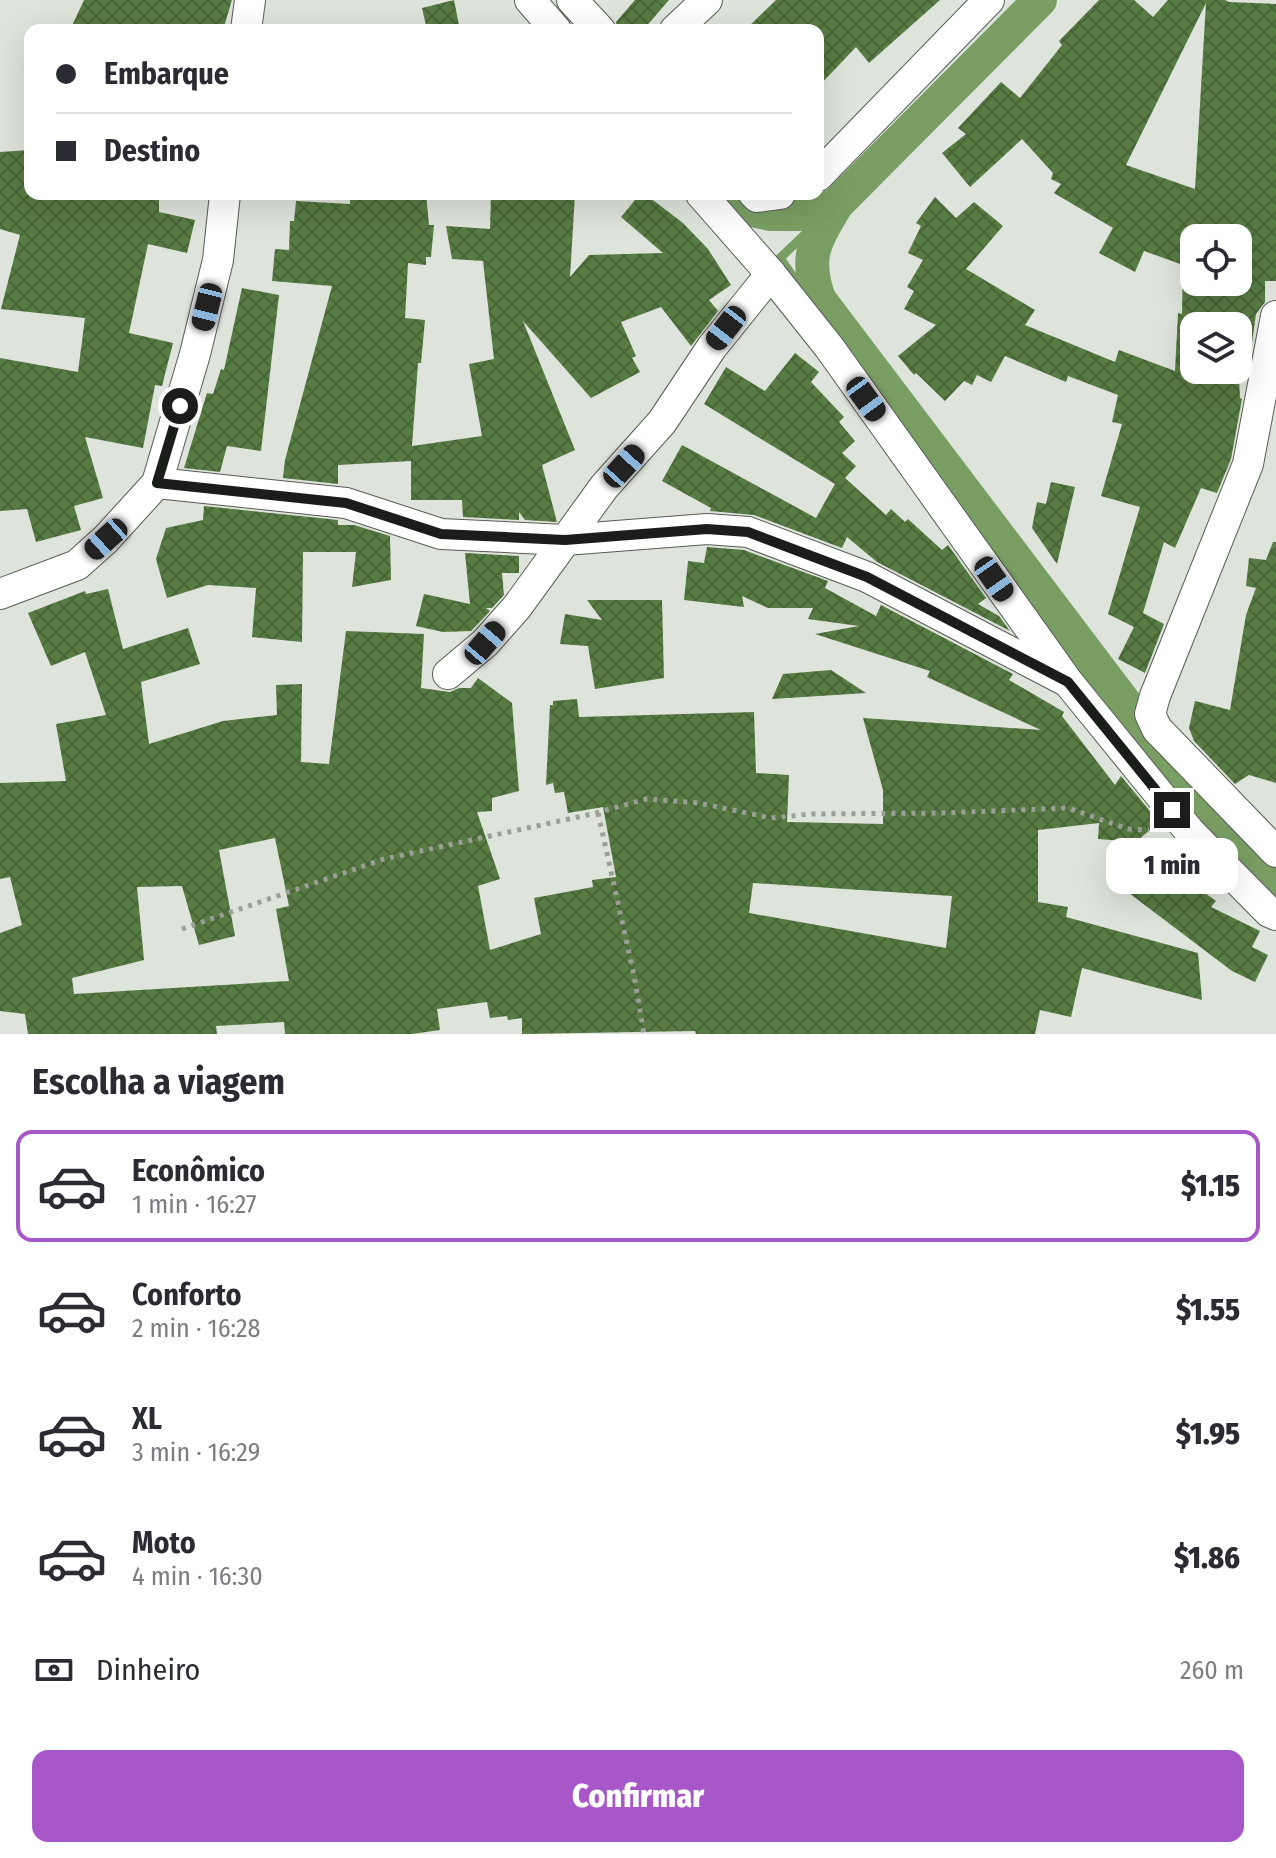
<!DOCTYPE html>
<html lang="pt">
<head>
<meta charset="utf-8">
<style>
  body { margin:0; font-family:"Fira Sans Condensed",sans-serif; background:#f2f2f3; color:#2b2b33; height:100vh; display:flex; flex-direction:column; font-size:30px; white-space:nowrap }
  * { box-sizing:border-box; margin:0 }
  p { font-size:26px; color:#7c7c81 }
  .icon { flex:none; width:44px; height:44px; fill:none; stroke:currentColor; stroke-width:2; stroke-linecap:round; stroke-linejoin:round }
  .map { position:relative; height:1034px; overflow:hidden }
  .side { display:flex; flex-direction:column; background:#fff; flex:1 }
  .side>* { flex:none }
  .hud { position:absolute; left:24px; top:24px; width:800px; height:176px; border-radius:16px; box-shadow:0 8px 32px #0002; display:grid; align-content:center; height:176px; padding:0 32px; background:#fff }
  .fabs { position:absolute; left:1180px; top:224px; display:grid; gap:16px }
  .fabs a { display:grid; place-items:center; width:72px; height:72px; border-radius:16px; background:#fff; box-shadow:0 8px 32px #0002; font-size:40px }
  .end { position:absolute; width:36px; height:36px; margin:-18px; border:10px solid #1b1d1a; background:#fff; box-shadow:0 0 0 4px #fff }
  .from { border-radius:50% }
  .bubble { position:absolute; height:56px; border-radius:16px; background:#fff; box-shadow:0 8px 32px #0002; font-size:26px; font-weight:800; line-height:56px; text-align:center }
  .car { position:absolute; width:24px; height:48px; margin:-24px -12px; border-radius:10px; box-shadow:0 0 6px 2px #0007; background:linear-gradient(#222 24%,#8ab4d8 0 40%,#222 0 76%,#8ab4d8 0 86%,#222 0) }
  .hud b { display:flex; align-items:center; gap:28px; height:76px; font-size:30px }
  .hud b+b { border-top:2px solid #e1e1e2 }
  .hud i { width:20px; height:20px; background:#2b2b33 }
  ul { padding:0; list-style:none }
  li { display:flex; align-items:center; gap:24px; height:112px; margin:0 16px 12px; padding:0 16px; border:4px solid transparent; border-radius:16px }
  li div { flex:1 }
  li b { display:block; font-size:30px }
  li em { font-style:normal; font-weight:800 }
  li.active { border-color:#a757c8 }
  li>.icon { width:72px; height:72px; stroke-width:1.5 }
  h2 { padding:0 32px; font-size:36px; line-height:96px }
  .pay { display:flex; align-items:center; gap:20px; height:88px; padding:0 32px; font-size:30px }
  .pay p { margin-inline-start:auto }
  .cta { display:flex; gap:16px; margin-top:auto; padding:16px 32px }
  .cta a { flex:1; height:92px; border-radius:16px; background:#a757c8; color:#fff; font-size:32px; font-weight:800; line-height:92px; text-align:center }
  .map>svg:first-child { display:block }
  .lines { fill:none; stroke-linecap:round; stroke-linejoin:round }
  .stream { stroke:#789e63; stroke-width:9 }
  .canal { stroke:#789e63; stroke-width:34 }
  .building { fill:url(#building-cross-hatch); fill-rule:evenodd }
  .minor-casing { stroke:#575c54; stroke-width:32 }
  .path { stroke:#9b9f98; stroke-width:5; stroke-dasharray:4 6; stroke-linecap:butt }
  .minor { stroke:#fff; stroke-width:30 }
  .route { stroke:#1b1d1a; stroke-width:10 }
</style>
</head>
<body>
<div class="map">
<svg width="1276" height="1034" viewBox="0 0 1276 1034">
  <defs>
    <pattern id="building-cross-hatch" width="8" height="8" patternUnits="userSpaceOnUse" patternTransform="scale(2)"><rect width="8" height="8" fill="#577c43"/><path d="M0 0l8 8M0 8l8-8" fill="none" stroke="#476537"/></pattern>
  </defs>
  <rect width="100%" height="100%" fill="#dee3db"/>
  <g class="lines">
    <!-- stream -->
    <g class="stream">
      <path d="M803,291L780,258L837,204"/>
      <path d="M972,523L1137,739L1276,895"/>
    </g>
    <!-- canal -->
    <g class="canal">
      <path d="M1040,0L837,204C815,241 804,256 819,299L1205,809L1276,883"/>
      <path d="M725,194L735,206L770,214H815L837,204"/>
    </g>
  </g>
  <!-- building -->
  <g class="building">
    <path d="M84,0H232L223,30H70Z"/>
    <path d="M454,0L460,30H427L422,8Z"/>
    <path d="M635,0H669L643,30H618L616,22Z"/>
    <path d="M776,0H940L869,63L856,47L818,87V30H745Z"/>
    <path d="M1099,0H1134L1153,17L1168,0H1225L1229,2L1276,4V281H1265V302L1256,314L1251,350L1238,349V326H1194V370H1238V357L1240,398L1242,399L1231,459L1217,493L1201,488L1175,548L1164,542L1143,613L1164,624L1145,673L1118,659L1134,627L1108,614L1140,507L1101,496L1122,424L1112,422L1118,395L1068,376L1066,382L1005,356L991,382L977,375L972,385L964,381L945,401L916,373L914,375L898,356L936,325L904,309L914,291L907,287L923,260L908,253L921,226L916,223L935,197L956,218L974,202L1003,226L966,269L1035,310L1025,325L1115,362L1119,350L1175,371L1178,313L1182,314L1183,265L1144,251L1135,272L1099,253L1113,228L1054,193L1061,184L1051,179L1053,173L1022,139L970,187L942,153L966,134L958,128L1001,82L1020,98L1062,45L1059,41ZM1206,3L1195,189L1126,165ZM1194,238H1238V282H1194Z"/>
    <path d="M30,150V194H159V212L195,220L187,253L148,244L129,333L173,343L162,386L155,385L143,448L85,437L103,498L74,506L81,530L36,542L27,509L0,511V358L78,372L85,318L1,309L20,235L0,229V152Z"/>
    <path d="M350,194H426L429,225H434L431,257H426V265L408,263L405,318L425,320L421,363H418L412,446L482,436L469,364L494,359L483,261L452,259L446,226L490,229L491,194H575L570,277L589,255L663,253L621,217L640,194H645L683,223L708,249L731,285L709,300L718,311L691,346L661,307L621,322L636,356L632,358L640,372L591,398L523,321L575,450L542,465L557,522L525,520L519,512V520L463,517L462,500H411V461L338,465V484L283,478L285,460L332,286L272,281L275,249L289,250L290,221H294L296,201L350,204Z"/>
    <path d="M242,288L279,295L261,451L227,446L220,472L184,468L207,393L213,394L221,369L224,370Z"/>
    <path d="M795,353L819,372L811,382L844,417L839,422L855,441L842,453L856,466L845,478L886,515L891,509L905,522L908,519L942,550L948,545L986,598L978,604L999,616L1010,631L877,562L847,537L842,548L754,515L710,511L711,508L662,481L682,445L816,518L835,484L704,404L726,367L765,391Z"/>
    <path d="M1051,482L1075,487L1057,564L1032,528L1037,502L1046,504Z"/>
    <path d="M204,506L338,520V525H354L390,536L391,580L352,587L356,552H303L302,642L252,637L256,588L208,585L167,598L156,559L166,528L203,520Z"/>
    <path d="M1273,542H1276V783L1249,775L1235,784L1194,741L1189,728L1195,701L1230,710L1246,615L1256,588L1246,586L1249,558L1266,560Z"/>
    <path d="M707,547L744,550L828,581L825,588L876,616L881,605L1013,674L1009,680L1064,712L1062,716L1115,785L1121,776L1159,822L1136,842L1098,839L1099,823L1038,830V902L1068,907L1066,917L1198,953L1202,1000L1082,968L1071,1017L1040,1010L1035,1034H696L695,1031L522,1034V1018L508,1020L507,1016L490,1018L487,1002L437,1009L440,1030L412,1034H285L284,1022L216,1026L217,1034H28L25,1014L0,1011V933L22,925L10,877L0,879V783L66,781L56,724L106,715L85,652L51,666L28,613L85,591L86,594L108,589L123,649L188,628L200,664L141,682L149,744L223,721L277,715L276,685L302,684L301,762L329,764L346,631L424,634L421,688L450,692L459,688H471L478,678L512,703L519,791L492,798V811L477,812L500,879L478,886L490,950L541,934L534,898L593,887L592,880L616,877L603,807L568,813L564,792L555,793L553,783L546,785L550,705H553V701L577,699L579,717L754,712L756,773L789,775L787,822L883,824V790L863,718L1041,730L927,677L930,671L815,634L859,626L808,619L813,608H768L742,596L744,607L684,600L688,561L704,563ZM275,838L289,906L276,909L289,981L74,994L72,978L144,960L137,887L182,886L199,945L235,936L219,850ZM753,883L952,896L946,948L749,913Z"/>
    <path d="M465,553L519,556V573H502L504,595L492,608H486L490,611L471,631L443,632L416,626L424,594L470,604Z"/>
    <path d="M587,600H662L664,678L595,689L588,646L560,644L565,614L602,620Z"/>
    <path d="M831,670L866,693L772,699L783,674Z"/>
    <path d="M1145,849L1216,901L1211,907L1260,931L1252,947L1268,955L1255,982L1232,971L1117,884Z"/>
  </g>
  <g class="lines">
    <defs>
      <g id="minor">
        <path d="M530,0L556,30"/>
        <path d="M572,0L600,30"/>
        <path d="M246,30L250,0"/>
        <path d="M675,30L707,0"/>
        <path d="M818,176L989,0"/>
        <path d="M701,194L771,274L829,347L1068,682L1190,832L1269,912L1276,915"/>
        <path d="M754,194L757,197L780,194"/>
        <path d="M1276,316L1248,464L1155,696L1150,714L1157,729L1276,852"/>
        <path d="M157,483L346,503L441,534L565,540L707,529L748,532L867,577L1068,682"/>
        <path d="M0,594L77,565L106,539L157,483L195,354L218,260L225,194"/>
        <path d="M448,674L485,643L517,607L604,487L662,422L712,347L771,274"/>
      </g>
    </defs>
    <!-- minor casing -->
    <use href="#minor" class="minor-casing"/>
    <!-- path -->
    <g class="path">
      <path d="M598,813L634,975L644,1034"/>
      <path d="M182,929L384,859L592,814L646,799L699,803L771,818L810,814L942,813L1068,808L1128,829L1149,830"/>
    </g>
    <!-- minor -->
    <use href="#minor" class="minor"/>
  </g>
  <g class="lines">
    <!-- route -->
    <path class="route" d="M180,406L157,483L346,503L441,534L565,540L707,529L748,532L867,577L1068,682L1172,810"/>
  </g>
</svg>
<div class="fabs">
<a><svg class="icon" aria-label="locate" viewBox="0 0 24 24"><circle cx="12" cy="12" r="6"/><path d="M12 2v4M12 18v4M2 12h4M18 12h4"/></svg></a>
<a><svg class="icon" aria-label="layers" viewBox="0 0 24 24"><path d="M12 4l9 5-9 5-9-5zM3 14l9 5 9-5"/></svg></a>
</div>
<i class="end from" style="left:180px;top:406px"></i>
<i class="end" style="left:1172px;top:810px"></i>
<div class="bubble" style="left:1106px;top:838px;width:132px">1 min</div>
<i class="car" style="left:207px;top:307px;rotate:194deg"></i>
<i class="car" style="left:726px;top:328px;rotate:218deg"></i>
<i class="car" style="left:866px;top:399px;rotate:144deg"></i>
<i class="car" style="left:624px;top:466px;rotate:42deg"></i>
<i class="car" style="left:106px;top:539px;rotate:228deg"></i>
<i class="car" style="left:994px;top:579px;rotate:145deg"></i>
<i class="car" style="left:485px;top:643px;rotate:41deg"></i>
<div class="hud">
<b><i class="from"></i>Embarque</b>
<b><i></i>Destino</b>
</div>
</div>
<section class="side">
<h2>Escolha a viagem</h2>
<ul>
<li class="active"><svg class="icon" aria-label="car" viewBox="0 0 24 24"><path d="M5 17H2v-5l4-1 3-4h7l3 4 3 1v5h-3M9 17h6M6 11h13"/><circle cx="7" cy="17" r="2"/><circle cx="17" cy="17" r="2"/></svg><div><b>Econômico</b><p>1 min · 16:27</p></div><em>$1.15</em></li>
<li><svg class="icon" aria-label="car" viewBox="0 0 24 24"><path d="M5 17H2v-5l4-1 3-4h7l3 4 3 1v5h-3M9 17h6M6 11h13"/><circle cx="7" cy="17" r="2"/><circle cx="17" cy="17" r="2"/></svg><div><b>Conforto</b><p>2 min · 16:28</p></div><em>$1.55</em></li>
<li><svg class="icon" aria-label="car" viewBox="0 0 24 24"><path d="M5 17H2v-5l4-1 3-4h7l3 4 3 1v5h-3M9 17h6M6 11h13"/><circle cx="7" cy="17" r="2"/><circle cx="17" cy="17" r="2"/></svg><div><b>XL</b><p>3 min · 16:29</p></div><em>$1.95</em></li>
<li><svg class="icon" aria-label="car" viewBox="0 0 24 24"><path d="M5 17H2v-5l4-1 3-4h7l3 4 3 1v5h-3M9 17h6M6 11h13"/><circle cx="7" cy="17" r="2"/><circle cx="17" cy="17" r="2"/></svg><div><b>Moto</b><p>4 min · 16:30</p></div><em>$1.86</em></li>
</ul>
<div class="pay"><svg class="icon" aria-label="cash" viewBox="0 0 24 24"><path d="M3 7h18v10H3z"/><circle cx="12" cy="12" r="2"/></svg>Dinheiro<p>260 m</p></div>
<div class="cta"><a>Confirmar</a></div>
</section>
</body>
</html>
